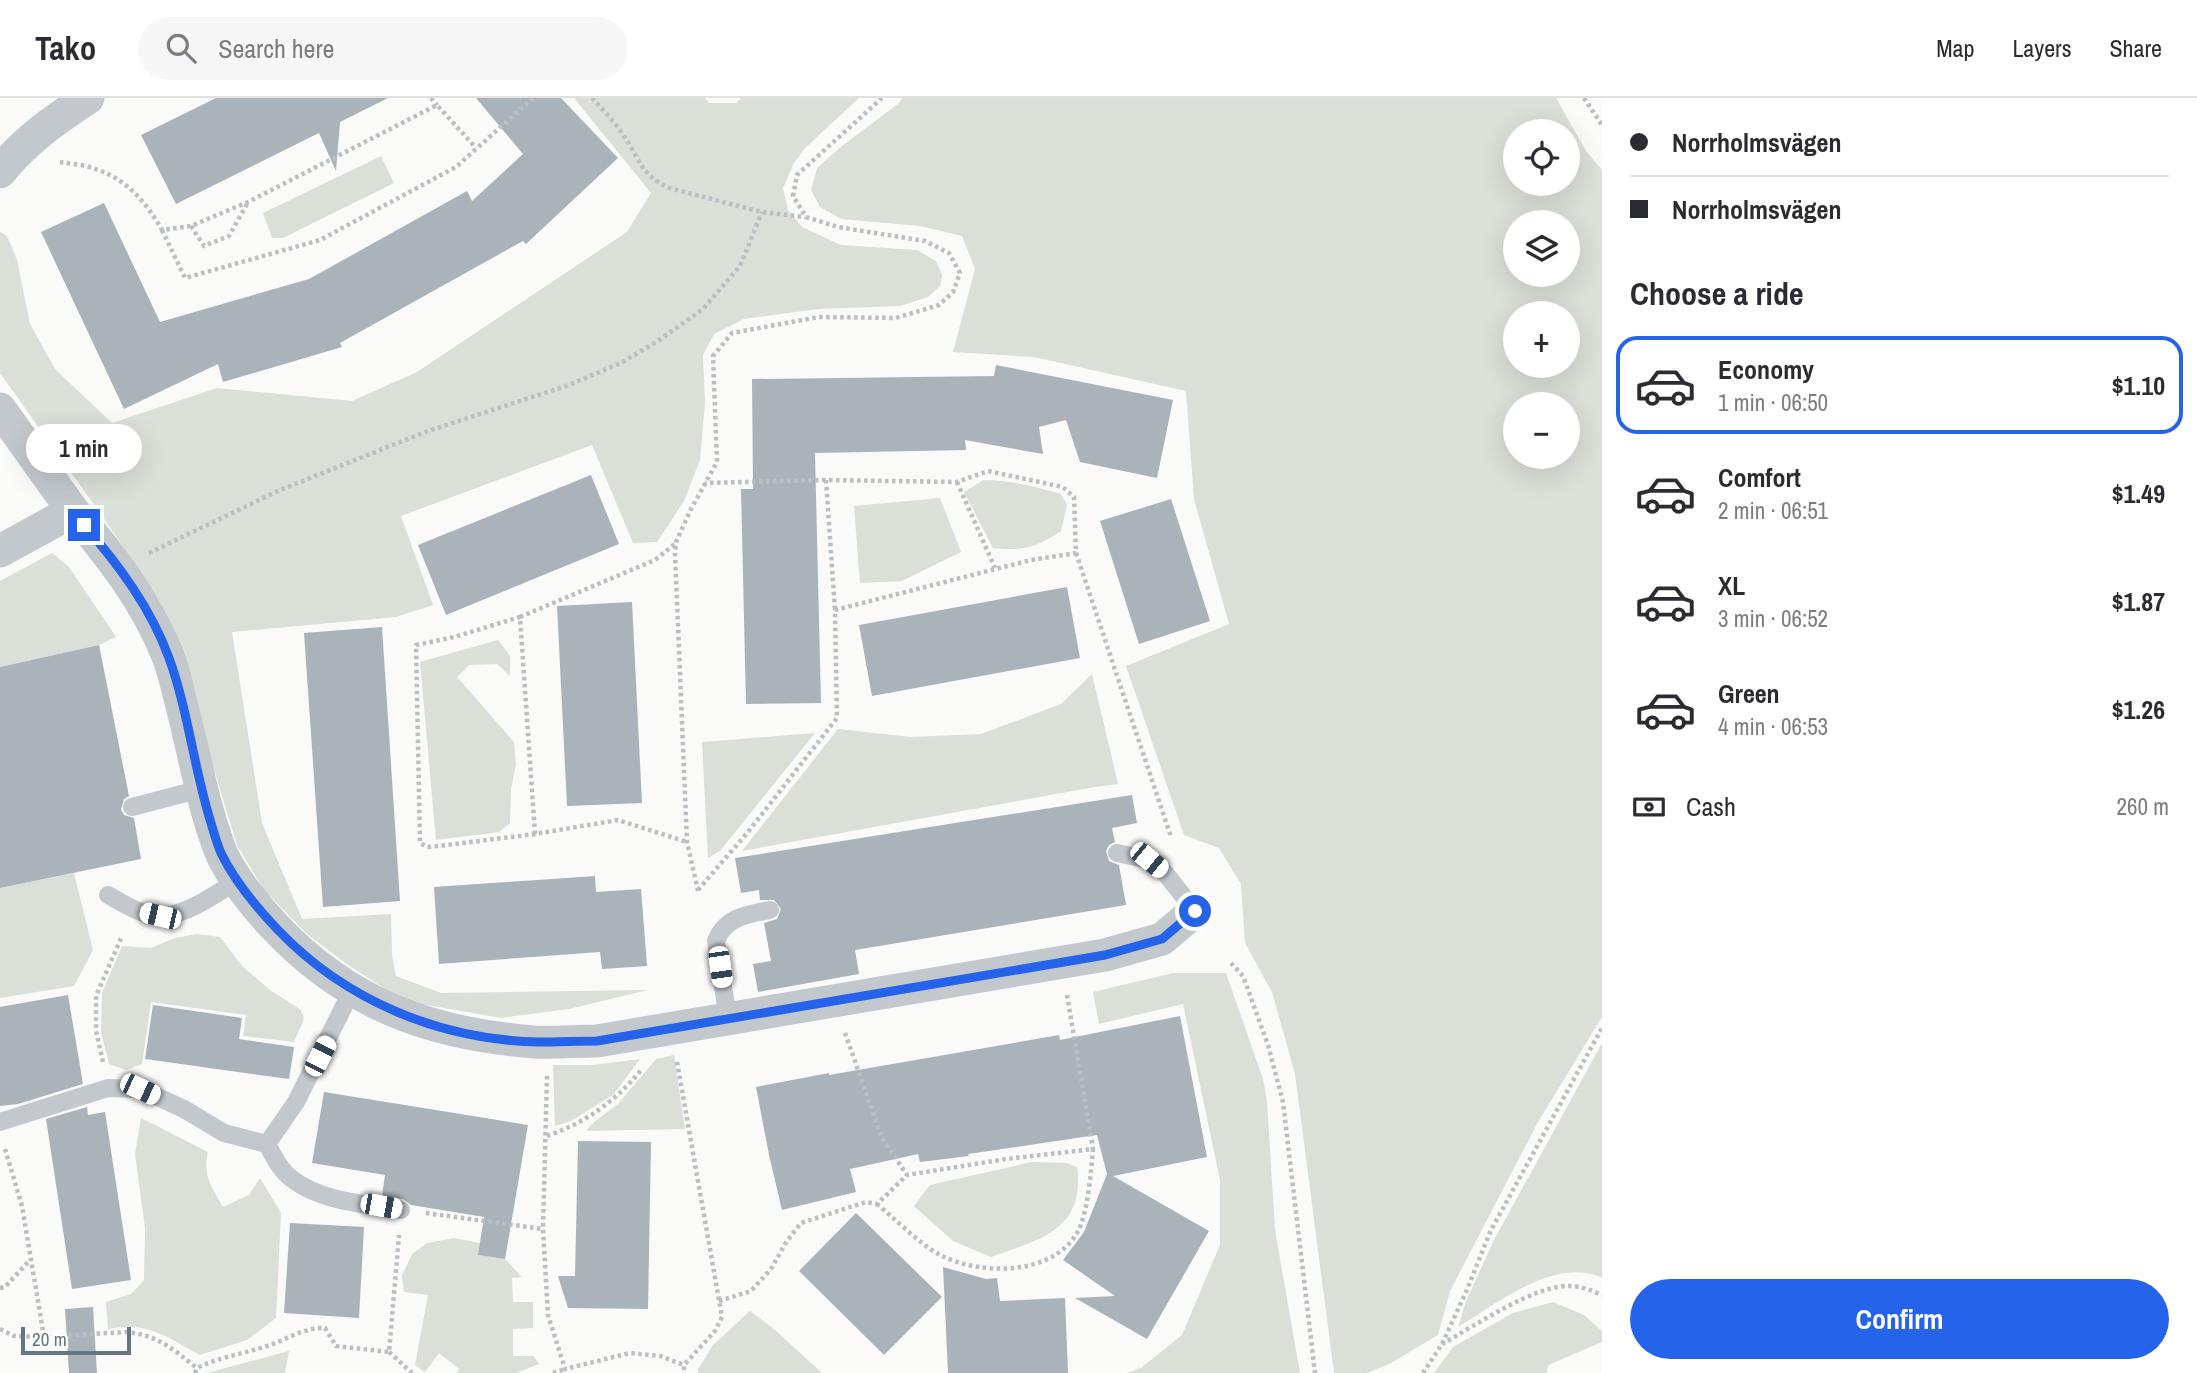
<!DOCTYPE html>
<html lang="en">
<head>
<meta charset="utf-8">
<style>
  body { margin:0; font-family:"Archivo Narrow",sans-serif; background:#f7f7f7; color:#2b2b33; height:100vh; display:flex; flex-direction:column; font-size:26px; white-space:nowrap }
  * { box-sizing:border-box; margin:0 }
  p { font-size:23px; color:#7c7c81 }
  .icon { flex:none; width:38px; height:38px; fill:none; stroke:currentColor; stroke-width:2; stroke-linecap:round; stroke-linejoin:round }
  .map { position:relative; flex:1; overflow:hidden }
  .details { display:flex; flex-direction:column; background:#fff; width:595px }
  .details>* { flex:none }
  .hud { display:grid; align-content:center; height:154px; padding:0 28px; background:#fff }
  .fabs { position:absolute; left:1503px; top:21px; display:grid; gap:14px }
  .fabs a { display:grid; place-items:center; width:77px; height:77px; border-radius:50%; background:#fff; box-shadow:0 7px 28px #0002; font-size:35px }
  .scale { position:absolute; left:21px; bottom:18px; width:110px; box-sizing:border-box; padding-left:7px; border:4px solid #657683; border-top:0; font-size:19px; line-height:24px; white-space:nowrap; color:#657683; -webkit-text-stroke:5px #fff; paint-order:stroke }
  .end { position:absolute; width:32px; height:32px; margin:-16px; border:9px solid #2563eb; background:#fff; box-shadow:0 0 0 4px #fff }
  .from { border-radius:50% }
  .bubble { position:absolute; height:49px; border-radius:24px; background:#fff; box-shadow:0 7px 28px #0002; font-size:23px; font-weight:800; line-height:49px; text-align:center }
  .car { position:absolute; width:21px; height:42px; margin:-21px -10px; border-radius:9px; box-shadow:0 0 5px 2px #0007; background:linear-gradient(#fff 24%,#345 0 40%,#fff 0 76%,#345 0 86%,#fff 0) }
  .hud b { display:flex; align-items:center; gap:24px; height:66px; font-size:26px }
  .hud b+b { border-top:2px solid #e1e1e2 }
  .hud i { width:18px; height:18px; background:#2b2b33 }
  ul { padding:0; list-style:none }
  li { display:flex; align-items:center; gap:21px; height:98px; margin:0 14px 10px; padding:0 14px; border:4px solid transparent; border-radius:21px }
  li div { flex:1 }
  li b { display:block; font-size:26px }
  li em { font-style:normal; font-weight:800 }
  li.current { border-color:#2563eb }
  li>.icon { width:63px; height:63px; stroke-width:1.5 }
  h2 { padding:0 28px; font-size:32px; line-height:84px }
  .pay { display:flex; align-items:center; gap:18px; height:77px; padding:0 28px; font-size:26px }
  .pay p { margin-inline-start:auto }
  .action { display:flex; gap:14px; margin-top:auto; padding:14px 28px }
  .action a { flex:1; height:80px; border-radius:42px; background:#2563eb; color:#fff; font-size:28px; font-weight:800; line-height:80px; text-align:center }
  header { display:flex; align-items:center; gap:42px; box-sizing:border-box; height:98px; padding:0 35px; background:#fff; border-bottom:2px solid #e1e1e2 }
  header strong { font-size:33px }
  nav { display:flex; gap:38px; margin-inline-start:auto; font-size:24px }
  .search { width:490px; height:63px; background:#f7f7f7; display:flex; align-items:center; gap:18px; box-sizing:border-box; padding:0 24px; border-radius:38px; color:#7c7c81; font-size:26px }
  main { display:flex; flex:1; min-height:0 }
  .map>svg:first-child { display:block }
  .green { fill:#dadfd7; fill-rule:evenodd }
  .building { fill:#aab3b9 }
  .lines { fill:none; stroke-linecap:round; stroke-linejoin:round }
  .path { stroke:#bbbfc2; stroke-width:4.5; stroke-dasharray:3.5 3.5; stroke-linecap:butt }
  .lane { stroke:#c3c8cc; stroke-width:18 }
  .street { stroke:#c3c8cc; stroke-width:33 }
  .route { stroke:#2563eb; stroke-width:9 }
</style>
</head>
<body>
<header>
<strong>Tako</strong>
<div class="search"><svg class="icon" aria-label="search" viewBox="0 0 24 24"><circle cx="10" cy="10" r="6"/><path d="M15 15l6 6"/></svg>Search here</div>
<nav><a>Map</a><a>Layers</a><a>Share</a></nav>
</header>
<main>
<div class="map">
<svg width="1602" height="1275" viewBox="0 0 1602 1275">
  <rect width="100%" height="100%" fill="#fafaf8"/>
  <!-- green -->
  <g class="green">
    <path d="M574,0H705L709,5H736L741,0H859L805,50L794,65L783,90L788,112L802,129L841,147L917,152L936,163L942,177L940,188L928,199L900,208L819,211L744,221L714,236L703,257L705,305L700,362L684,403L657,444L633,445L592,347L401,418L433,507L396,519L232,534L262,725L302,821L391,816L392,857L396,878L441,895L648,892L569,911L501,920L404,903L348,867L307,836L264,792L237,747L209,655L199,607L185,557L158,501L105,422L0,275V134L7,138L17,162L30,226L55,271L112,325L217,290L352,303L417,274L627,134L651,95Z"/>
    <path d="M902,0H1556L1586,53L1602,72V919L1538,1024L1450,1193L1438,1237L1391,1265L1367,1275H1334L1295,976L1272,894L1245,845L1241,786L1219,750L1184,737L1126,568L1229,526L1194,401L1186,293L1034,259L953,254L975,171L962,138L920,128L841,121L820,109L811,92L817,70L842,48L899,5ZM1516,33H1568V86H1516ZM1516,124H1568V177H1516ZM1516,215H1568V268H1516ZM1516,306H1568V359H1516Z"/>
    <path d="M381,58L394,85L283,140H272L263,115Z"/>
    <path d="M984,382C1011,382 1036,389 1061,396L1067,407L1061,433C1035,450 1024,453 993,450L964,394Z"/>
    <path d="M940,400L961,454L902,483L860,485L854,408Z"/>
    <path d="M52,455L69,469L116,539L99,547L0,569V483Z"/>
    <path d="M498,542L510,558V578L497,566L469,567L457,579L514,644L516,667L511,690L510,725L499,734L436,742L420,564Z"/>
    <path d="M1092,576L1118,686L1089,690L742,753L838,631L910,639L981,636L1061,606Z"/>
    <path d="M815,635L720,753L708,760L702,644Z"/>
    <path d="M74,775L93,852L74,888L0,900V790Z"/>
    <path d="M197,836L220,839L242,868L270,892L301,912L304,921L294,944L243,938L246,917L151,904L142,966L126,972L109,966L101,934L102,895L122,848L151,850L175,840Z"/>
    <path d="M1173,875H1226L1263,981L1267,1004L1275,1132L1300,1275H1126L1141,1270L1182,1237L1220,1147V1082L1183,906L1099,926L1093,894Z"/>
    <path d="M1602,945V1180C1555,1158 1497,1206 1458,1229L1466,1203L1495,1140Z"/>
    <path d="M674,957L685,1031L586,1033L593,1025L619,1005L656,961Z"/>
    <path d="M640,961L613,997L571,1023L555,1028L553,967H593Z"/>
    <path d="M141,1020L208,1054C202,1077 212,1090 223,1109L249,1097L260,1080L281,1115L276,1220L247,1242L200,1257C166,1239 149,1223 108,1231L106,1204L131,1196L144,1182L145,1130L135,1056Z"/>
    <path d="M1032,1064L1066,1065L1077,1069C1085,1133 1040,1141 991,1159L953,1143L914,1108L930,1087Z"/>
    <path d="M454,1140L480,1145L479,1157L505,1161L522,1179L512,1180L513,1204H533V1230L513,1231V1258H534L539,1266L516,1275H457L459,1271L439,1255L425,1274L415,1267L428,1197L404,1194L402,1178L412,1156L427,1145Z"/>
    <path d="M1553,1204L1584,1217L1602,1233V1244L1548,1267L1547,1275H1434L1453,1249L1513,1215Z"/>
    <path d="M750,1213L775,1232L822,1275H698V1271L713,1247Z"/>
    <path d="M289,1253L285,1275H207Z"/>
  </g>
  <!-- building -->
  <g class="building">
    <path d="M216,0H388L340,24L336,73L319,35L176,106L141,37Z"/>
    <path d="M476,0H561L618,60L526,146L523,143L340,245L342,249L223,284L218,266L124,311L41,134L104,105L160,224L309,181L467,93L472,103L523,56Z"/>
    <path d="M996,267L1173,302L1157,380L1080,364L1066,322L1039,329L1043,356L965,342L966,352L815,355L821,605L746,606L741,391H753L752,281L994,278Z"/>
    <path d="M591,377L619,446L446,517L418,447Z"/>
    <path d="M1171,401L1210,523L1139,546L1100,423Z"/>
    <path d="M1067,489L1080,560L872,598L859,527Z"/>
    <path d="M632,504L642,705L567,708L557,508Z"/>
    <path d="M382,529L400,803L323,809L304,535Z"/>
    <path d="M99,547L129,698L124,701L121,711L124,717L134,720L141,761L0,790V569Z"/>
    <path d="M1132,697L1137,725L1112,730L1115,744L1109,747L1106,753L1109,763L1119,767L1126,807L855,852L859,876L758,894L753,866L771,863L764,825L777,821L781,811L774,802H760L759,792L741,795L735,760Z"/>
    <path d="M595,778L596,794L641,791L647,868L602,871L600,854L439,866L434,789Z"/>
    <path d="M68,897L83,986L18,1006L0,1008V909Z"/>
    <path d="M153,907L242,920L239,941L294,949L289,981L145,961Z"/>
    <path d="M1180,918L1207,1059L1113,1078L1209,1133L1147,1241L1075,1200L1115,1198L1063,1162L1084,1134L1107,1076L1097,1037L968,1056L969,1058L920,1064L918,1056L850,1071L856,1094L782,1112L769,1057L756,989L829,975V977L1059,937L1060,942Z"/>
    <path d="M324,994L528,1027L505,1161L478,1157L484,1119L411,1107L403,1101L382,1098L385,1077L312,1065Z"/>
    <path d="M87,1009L88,1017L105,1014L131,1182L72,1191L46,1021Z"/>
    <path d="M578,1043L651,1044L648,1211L568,1210L558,1178H575Z"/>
    <path d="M856,1115L942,1199L884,1257L799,1173Z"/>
    <path d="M290,1125L364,1129L359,1220L284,1215Z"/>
    <path d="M943,1169L986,1181L997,1180L1000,1203L1065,1200L1068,1275H948Z"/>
    <path d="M93,1209L97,1275H69L65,1211Z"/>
  </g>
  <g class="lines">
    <!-- path -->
    <g class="path">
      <path d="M431,0L437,7"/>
      <path d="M592,0C603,12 615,24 624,38C640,62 641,77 669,90L762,114L805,119"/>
      <path d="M1584,0L1602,27"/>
      <path d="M60,64C72,66 87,67 98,72C128,82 147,106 162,132L191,128L248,104L437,7L476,50"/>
      <path d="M191,128L204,148L229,138L247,106"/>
      <path d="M162,132L185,180L320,142L456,69L533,0"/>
      <path d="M826,382L835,512"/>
      <path d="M957,384L995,470"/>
      <path d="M149,455L280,392L428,333L566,288L621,265L661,241L703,211L740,168L762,114"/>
      <path d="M1076,455L1171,739"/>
      <path d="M520,519L655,462L676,445"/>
      <path d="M535,736L520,519L454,539L416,547L420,745L427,749L439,748L535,736L618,722L687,744"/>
      <path d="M698,792L748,734L837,620L835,512L1031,462L1076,455L1074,399L1063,389L988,373L957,384L826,382L705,385"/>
      <path d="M698,793L687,744L675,455L676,444L691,411L717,364L713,258L732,235L819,219L896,220L939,207L953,194L960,175L949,155L925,143L838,129L806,119L793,98L797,77L882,0"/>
      <path d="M1231,865L1243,878L1268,947L1283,1004L1315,1275"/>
      <path d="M1067,897L1093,1051"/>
      <path d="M845,935L882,1040L907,1077"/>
      <path d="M103,964L96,933V898L122,838"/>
      <path d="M677,964L722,1219L715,1233L684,1267V1275"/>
      <path d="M547,978L543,1131L548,1217L565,1271L630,1255L660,1258L684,1267"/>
      <path d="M547,1038C585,1025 616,1003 642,971"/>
      <path d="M5,1051L22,1108L44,1239L125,1234C156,1236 173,1251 197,1270"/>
      <path d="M426,1115L543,1131"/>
      <path d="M0,1190L5,1189L30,1162"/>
      <path d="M719,1203L751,1193L771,1171L787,1143L801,1125L866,1104L877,1106L907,1077L1006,1061L1093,1051C1091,1074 1088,1116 1077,1135C1051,1179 979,1177 940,1157C921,1147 894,1120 877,1106"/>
      <path d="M0,1231L14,1238L44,1239"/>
      <path d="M1442,1246C1475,1228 1535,1186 1571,1188C1580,1188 1593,1193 1602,1197"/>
      <path d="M389,1254L412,1275"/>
      <path d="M195,1275L197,1270C219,1259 243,1256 267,1248C286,1242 304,1229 325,1230L336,1248L389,1254L399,1137"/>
      <path d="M553,1275L565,1271"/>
      <path d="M1423,1275L1442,1246L1466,1194L1491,1132L1602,930"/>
    </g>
    <!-- lane -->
    <g class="lane">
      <path d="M132,709L201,691"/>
      <path d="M1117,755L1149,762L1165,775L1195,813"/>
      <path d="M108,797C124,806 141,817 159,818C184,819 218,795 238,782"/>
      <path d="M352,892L296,1004L267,1046C274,1059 280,1072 292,1081C322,1104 366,1106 401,1112"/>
      <path d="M728,921L716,843C725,819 748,816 770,812"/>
      <path d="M0,1024L108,990L140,991L184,1011L224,1035L267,1046"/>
    </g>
    <!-- street -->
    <g class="street">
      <path d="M0,74C24,43 56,21 88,0"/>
      <path d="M0,311L73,413L0,453"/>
      <path d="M73,413C111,458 146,503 168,558C174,573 177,589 181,604C194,654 202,704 220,752C230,777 257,810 275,829C348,906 430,936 534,944C555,945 577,943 597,943L1105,857L1162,841L1195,813"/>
    </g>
  </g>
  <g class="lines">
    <!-- route -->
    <path class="route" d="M84,427C118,466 151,510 169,560C188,612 194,671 211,725C214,735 217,746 221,755C234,782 257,810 278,832C346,903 440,942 539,944C558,944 578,943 597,943L1105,857L1162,841L1195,813"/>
  </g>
</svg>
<div class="fabs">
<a><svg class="icon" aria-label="locate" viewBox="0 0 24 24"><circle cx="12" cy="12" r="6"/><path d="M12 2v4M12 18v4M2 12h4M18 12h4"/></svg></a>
<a><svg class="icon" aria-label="layers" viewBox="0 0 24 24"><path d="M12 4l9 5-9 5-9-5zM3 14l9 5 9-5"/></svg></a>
<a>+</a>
<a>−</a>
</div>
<div class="scale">20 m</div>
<i class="end from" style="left:1195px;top:813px"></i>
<i class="end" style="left:84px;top:427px"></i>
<div class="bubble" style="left:26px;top:326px;width:116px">1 min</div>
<i class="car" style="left:1149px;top:762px;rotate:129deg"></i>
<i class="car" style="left:160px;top:818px;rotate:283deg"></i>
<i class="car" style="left:720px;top:869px;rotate:172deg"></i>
<i class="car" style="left:320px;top:958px;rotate:27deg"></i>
<i class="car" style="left:140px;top:991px;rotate:115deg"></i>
<i class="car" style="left:381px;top:1108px;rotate:100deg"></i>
</div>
<section class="details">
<div class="hud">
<b><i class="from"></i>Norrholmsvägen</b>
<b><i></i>Norrholmsvägen</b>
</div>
<h2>Choose a ride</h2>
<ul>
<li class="current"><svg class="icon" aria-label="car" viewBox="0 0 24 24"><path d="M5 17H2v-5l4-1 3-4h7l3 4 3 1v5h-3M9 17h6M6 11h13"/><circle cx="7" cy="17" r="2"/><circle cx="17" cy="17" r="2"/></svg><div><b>Economy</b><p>1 min · 06:50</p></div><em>$1.10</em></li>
<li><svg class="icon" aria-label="car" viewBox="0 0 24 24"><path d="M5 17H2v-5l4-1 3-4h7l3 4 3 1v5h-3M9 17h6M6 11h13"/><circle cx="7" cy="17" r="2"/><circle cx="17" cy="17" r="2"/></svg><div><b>Comfort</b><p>2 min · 06:51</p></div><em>$1.49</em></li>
<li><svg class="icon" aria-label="car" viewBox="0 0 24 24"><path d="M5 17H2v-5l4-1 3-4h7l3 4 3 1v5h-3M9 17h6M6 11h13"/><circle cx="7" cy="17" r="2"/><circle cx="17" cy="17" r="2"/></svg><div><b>XL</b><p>3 min · 06:52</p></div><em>$1.87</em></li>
<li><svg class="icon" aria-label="car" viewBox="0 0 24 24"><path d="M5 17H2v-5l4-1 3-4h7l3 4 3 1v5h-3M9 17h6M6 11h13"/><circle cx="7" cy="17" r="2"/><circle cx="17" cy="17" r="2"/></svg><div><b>Green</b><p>4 min · 06:53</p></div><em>$1.26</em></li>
</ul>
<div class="pay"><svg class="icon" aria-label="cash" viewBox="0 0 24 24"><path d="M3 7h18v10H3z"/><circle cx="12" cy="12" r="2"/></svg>Cash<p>260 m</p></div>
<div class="action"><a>Confirm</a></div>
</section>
</main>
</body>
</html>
